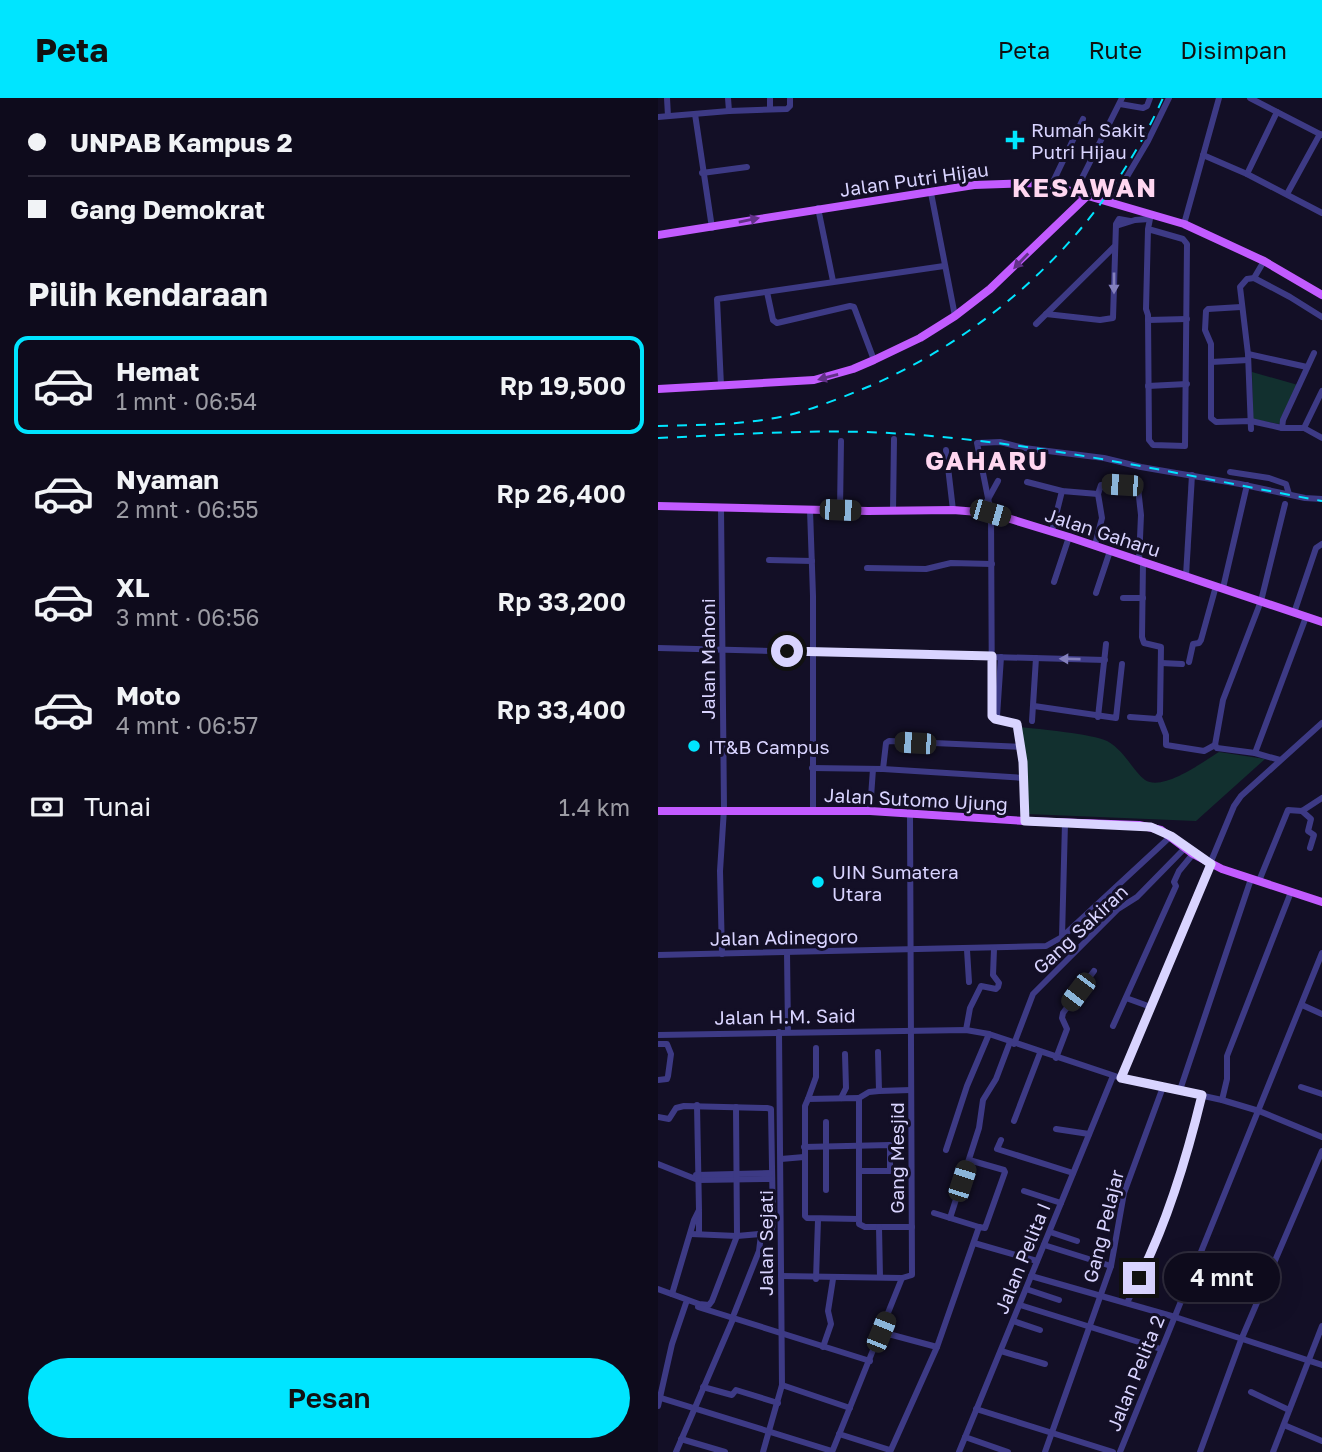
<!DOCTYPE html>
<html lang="id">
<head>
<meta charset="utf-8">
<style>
  body { margin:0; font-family:"Golos Text",sans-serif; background:#171425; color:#f1f3f6; height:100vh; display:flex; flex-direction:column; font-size:26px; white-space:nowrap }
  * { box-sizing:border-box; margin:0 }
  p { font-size:23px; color:#9b9ba3 }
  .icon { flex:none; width:38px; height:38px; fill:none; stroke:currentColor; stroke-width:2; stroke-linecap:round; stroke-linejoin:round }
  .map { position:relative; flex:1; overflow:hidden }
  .sheet { display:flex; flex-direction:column; background:#0e0b1c; width:658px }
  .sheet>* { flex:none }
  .hud { display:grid; align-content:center; height:154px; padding:0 28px; background:#0e0b1c }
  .end { position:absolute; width:32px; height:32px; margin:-16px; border:9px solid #d9d4ff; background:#111; box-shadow:0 0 0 4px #111 }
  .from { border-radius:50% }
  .bubble { position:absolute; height:49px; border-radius:24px; background:#0e0b1c; box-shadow:0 7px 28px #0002,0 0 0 2px #2e2b3b; font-size:23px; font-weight:600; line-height:49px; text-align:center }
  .car { position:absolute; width:21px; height:42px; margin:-21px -10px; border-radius:9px; box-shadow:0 0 5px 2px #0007; background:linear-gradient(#222 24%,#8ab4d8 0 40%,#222 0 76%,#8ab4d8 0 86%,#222 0) }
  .hud b { display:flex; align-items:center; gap:24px; height:66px; font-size:26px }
  .hud b+b { border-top:2px solid #2e2b3b }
  .hud i { width:18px; height:18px; background:#f1f3f6 }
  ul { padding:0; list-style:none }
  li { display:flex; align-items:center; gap:21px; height:98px; margin:0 14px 10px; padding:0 14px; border:4px solid transparent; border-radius:14px }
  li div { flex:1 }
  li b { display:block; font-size:26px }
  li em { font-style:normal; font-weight:600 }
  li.active { border-color:#00e5ff }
  li>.icon { width:63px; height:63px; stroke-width:1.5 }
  h2 { padding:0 28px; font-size:32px; line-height:84px }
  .pay { display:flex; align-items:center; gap:18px; height:77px; padding:0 28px; font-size:26px }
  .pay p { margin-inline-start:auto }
  .primary-button { display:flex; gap:14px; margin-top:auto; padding:14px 28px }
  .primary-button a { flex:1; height:80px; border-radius:42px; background:#00e5ff; color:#111; font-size:28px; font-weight:600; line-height:80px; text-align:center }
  header { display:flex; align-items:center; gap:42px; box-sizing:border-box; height:98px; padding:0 35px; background:#00e5ff; color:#111 }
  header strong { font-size:33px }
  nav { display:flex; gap:38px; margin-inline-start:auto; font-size:24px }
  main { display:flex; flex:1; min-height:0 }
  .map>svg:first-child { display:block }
  .green { fill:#12302f }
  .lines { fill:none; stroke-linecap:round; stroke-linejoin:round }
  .minor { stroke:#3d3a85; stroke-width:6 }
  .major { stroke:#c25bff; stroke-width:8 }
  .rail { stroke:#00e5ff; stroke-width:2; stroke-dasharray:10 9; stroke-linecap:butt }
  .oneway { fill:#623188 }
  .oneway2 { fill:#837fbc }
  .route { stroke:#d9d4ff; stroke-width:9 }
  .poi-dot { fill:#00e5ff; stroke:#130f26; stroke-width:2.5 }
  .labels { text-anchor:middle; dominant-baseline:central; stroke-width:6; stroke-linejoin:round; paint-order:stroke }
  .poi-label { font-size:19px; fill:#d9d4ff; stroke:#130f26; text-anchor:start }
  .street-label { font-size:19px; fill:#d9d4ff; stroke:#130f26 }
  .district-label { font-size:26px; font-weight:bold; letter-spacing:2px; fill:#ffd6f0; stroke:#130f26 }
</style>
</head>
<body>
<header>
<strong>Peta</strong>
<nav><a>Peta</a><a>Rute</a><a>Disimpan</a></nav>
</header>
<main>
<section class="sheet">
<div class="hud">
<b><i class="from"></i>UNPAB Kampus 2</b>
<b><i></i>Gang Demokrat</b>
</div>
<h2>Pilih kendaraan</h2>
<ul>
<li class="active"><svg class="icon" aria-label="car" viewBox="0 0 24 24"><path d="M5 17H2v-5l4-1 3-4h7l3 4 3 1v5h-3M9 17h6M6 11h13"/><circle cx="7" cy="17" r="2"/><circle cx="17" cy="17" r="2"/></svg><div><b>Hemat</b><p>1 mnt · 06:54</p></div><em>Rp 19,500</em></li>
<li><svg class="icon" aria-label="car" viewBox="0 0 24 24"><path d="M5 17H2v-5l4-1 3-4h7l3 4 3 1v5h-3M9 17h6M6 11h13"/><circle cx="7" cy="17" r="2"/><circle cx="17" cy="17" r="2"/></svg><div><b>Nyaman</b><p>2 mnt · 06:55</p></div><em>Rp 26,400</em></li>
<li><svg class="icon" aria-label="car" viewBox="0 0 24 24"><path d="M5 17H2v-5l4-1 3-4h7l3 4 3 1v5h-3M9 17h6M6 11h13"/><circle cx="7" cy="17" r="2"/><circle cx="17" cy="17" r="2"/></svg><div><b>XL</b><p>3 mnt · 06:56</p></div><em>Rp 33,200</em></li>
<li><svg class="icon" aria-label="car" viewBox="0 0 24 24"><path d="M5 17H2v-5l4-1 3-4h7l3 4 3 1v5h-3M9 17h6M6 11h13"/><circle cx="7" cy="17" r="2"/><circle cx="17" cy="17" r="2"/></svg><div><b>Moto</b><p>4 mnt · 06:57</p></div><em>Rp 33,400</em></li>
</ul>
<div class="pay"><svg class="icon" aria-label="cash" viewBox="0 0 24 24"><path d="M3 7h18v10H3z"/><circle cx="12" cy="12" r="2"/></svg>Tunai<p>1.4 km</p></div>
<div class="primary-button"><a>Pesan</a></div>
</section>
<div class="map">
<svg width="664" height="1354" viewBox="0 0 664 1354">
  <rect width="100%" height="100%" fill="#130f26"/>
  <!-- green -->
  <g class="green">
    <path d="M594,274L640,287L621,326L595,321Z"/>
    <path d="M362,629C381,631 435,636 449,643C467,653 474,672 487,682C505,694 546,663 561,654L607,661L538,723L369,716Z"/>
  </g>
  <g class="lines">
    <!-- minor -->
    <g class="minor">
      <path d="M9,0L10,18"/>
      <path d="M70,0L71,13"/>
      <path d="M112,0V11"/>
      <path d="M592,0L664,37"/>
      <path d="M462,6L485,10L489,8L492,0"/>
      <path d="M37,16L54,130"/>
      <path d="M0,19L71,13L129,11L132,8V0"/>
      <path d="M545,57L589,76L664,115"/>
      <path d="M44,75L89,69"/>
      <path d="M589,76L619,14"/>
      <path d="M393,88L425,21"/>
      <path d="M417,94L464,0"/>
      <path d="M273,95L297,218"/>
      <path d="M629,96L662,36"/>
      <path d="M454,104L490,43L511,0"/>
      <path d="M160,110L175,183"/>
      <path d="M526,126L561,0"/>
      <path d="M458,128L477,122L491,121"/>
      <path d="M490,131L525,141L529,146L527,348L495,347L491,342L490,217L488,211L490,131L493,116"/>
      <path d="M596,180L632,199L664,219"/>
      <path d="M109,194L115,222L119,225L192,208L196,209L216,262"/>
      <path d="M583,209L550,211L548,213L547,232L553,246V320L558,324L593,323L624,330"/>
      <path d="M388,216L442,222L455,220L458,126L461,121L472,123"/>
      <path d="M490,222L529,221"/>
      <path d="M378,226L456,149"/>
      <path d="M590,256L649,269"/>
      <path d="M553,264L590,262"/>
      <path d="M63,288L59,201L286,168"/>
      <path d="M490,288L529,286"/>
      <path d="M646,330H624L625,322L656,255"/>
      <path d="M646,330L664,293"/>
      <path d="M646,330L664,340"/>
      <path d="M593,331L590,256L582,189L589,181L596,180L606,163"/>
      <path d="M288,352L295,412"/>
      <path d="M572,374L611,380L628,386L631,396"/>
      <path d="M369,384L404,393L440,396"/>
      <path d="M329,403L340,383"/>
      <path d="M63,410L66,711L62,773L64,856"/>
      <path d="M152,412L155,498V712"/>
      <path d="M182,412L183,343"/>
      <path d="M235,413L236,341"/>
      <path d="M394,433L404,393"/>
      <path d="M437,447L444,420L440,396L443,387L480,390L483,417L481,463"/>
      <path d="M111,462L154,463"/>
      <path d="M209,470L268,471L293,465L334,466"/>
      <path d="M528,478L534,377"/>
      <path d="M396,484L411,439"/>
      <path d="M565,490L589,387"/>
      <path d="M438,495L452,453"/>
      <path d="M465,500H485"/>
      <path d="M636,515L658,450L664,446"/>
      <path d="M0,550L447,562"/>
      <path d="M531,564L535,546L541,545L543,542L558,488"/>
      <path d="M503,565L524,566"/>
      <path d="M376,608L458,620L464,566"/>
      <path d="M339,618L343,559"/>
      <path d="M440,619L448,546"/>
      <path d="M472,619L499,621L502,616L503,549L486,545L484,539L485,464"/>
      <path d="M501,619L508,637V647L546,653L557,647"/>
      <path d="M374,623L378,560"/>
      <path d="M557,647L565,602L603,503L627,406"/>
      <path d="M557,647L559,650L597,655L622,662"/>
      <path d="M597,655L648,519"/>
      <path d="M154,670L225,671L366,680"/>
      <path d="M225,671L228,645L231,643L363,649"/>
      <path d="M212,713L215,671"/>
      <path d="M644,713L653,721L650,733L656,737L652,750"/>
      <path d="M367,723L366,680L359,626L337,621L334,618L333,415L319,345L342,344L366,350L446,360L483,369L582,386L647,400L664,401"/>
      <path d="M601,783L630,712L644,713L664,700"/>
      <path d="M404,839L407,725"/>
      <path d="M309,852L311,884"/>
      <path d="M129,854L130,934"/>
      <path d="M0,857L388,848L404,839L513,738"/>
      <path d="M468,900L493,909"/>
      <path d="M644,907L664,916"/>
      <path d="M455,928L518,788L516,784L521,773L535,756"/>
      <path d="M308,932L312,910L323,888L338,891L340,889L341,885L335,877L336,851"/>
      <path d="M0,937L308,932L331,936L463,980L564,1002L601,1013L664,1039"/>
      <path d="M0,946H9L13,956L10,978L9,981L0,982"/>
      <path d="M356,946L375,896L460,811L479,799L527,750"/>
      <path d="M220,954L221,993L253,992"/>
      <path d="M398,960L409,931L404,920L405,915L436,873"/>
      <path d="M463,980L576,708L583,698L664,625"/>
      <path d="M643,989L664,996"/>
      <path d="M522,992L593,781"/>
      <path d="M183,1000L188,990L187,956"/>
      <path d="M201,1000L211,994L221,993"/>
      <path d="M150,1001L158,979V950"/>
      <path d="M564,1002L569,981V958L633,794"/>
      <path d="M0,1019L11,1021L18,1010L26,1008L109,1010L113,1011L115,1126L113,1135L79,1138L33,1136"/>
      <path d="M356,1023L382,955"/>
      <path d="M168,1024V1092"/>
      <path d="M398,1031L431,1036"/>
      <path d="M343,1042L339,1051L415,1075"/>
      <path d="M146,1049L232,1047V1073H202"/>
      <path d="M288,1052L309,988L331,936"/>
      <path d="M123,1061L146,1059"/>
      <path d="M0,1066L40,1082L113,1081"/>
      <path d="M38,1077L113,1075"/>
      <path d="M366,1093L403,1105"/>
      <path d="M276,1115L321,1129"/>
      <path d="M292,1120L321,1030L325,1002L338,981L352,944"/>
      <path d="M201,1121L149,1120L147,1118V1008L150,1001L201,1000V1126L207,1129H254"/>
      <path d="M221,1129L222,1179"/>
      <path d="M392,1134L419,1143"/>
      <path d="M41,1135V1114"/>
      <path d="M316,1145L379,1163"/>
      <path d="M386,1147L453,1168"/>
      <path d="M123,1178L244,1180L254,1177L252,716"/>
      <path d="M373,1178L517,1219L664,1267"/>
      <path d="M533,1178L560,1188"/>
      <path d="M158,1181L160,1122"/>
      <path d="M0,1191L41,1206L51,1207L54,1203L79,1138L78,1009"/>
      <path d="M368,1191L401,1202"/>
      <path d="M14,1196L36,1122L41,1112L39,1007"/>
      <path d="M469,1205C502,1139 527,1069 544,997"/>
      <path d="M362,1207L503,1251"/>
      <path d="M40,1209L212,1263"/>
      <path d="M76,1216L101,1153L103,1137"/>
      <path d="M355,1223L382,1232"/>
      <path d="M223,1234L279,1249"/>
      <path d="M165,1249L173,1226L170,1213L175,1181"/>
      <path d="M343,1253L387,1266"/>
      <path d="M124,1287L192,1310"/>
      <path d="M45,1289L74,1297L78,1292L120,1305"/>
      <path d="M593,1294L631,1312"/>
      <path d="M0,1299L174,1353"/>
      <path d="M0,1308L14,1246L28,1205"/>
      <path d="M318,1311L455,1354"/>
      <path d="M626,1327L664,1343"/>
      <path d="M181,1336L232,1352"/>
      <path d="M307,1339L350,1354"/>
      <path d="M23,1341L67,1354"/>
      <path d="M18,1354L75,1221"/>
      <path d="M105,1354L124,1287L121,934"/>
      <path d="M174,1354L244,1180"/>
      <path d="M232,1354L279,1249L321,1129L327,1130L347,1074L346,1072L311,1062"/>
      <path d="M301,1354L455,978"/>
      <path d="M387,1354L453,1168L466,1095L505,989"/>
      <path d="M462,1354L664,855"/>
      <path d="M542,1354L583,1242L664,1053"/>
      <path d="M615,1354L664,1228"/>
    </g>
    <!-- major -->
    <g class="major">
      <path d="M0,137L316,87L377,85L406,91L526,126L606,163L664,197"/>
      <path d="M0,291L156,282L195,271L216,262L262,240L297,218L332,191L429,98"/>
      <path d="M0,408L210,413L295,412L333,415L411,439L664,524"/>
      <path d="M0,713H212L367,723L481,727L503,732L535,756L564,771L664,804"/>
    </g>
    <!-- rail -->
    <g class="rail">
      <path d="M0,328C43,327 85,327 127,318C156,311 185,299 212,288C342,231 446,130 505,0"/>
      <path d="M0,340C69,337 138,332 207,334C361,339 513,375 664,403"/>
    </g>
  </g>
  <!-- one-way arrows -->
  <defs><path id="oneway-solid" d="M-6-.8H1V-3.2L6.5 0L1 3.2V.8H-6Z" transform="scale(1.75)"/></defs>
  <g class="oneway">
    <use href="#oneway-solid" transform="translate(91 122) rotate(-12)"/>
    <use href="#oneway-solid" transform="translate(363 163) rotate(134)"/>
    <use href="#oneway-solid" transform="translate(170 279) rotate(165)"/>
  </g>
  <g class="oneway2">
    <use href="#oneway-solid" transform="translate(456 185) rotate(90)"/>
    <use href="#oneway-solid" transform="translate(412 561) rotate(-179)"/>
  </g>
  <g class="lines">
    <!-- route -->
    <path class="route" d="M129,553L334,558V618L337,621L359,626L365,664L367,723L493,729L513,738L553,766L463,980L544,997C529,1059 510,1123 481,1180"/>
  </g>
  <!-- markers -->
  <g class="poi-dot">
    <path d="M353.5 31.5h7v7h7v7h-7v7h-7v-7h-7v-7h7z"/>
    <circle cx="36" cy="648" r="7"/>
    <circle cx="160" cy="784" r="7"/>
  </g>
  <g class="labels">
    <!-- poi labels -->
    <g class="poi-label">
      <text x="373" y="31">Rumah Sakit<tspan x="373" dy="22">Putri Hijau</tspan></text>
      <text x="50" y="648">IT&amp;B Campus</text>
      <text x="174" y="773">UIN Sumatera<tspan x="174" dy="22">Utara</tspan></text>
    </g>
    <!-- street labels -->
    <g class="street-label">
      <text transform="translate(256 81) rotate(-8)">Jalan Putri Hijau</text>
      <text transform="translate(445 434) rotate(18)">Jalan Gaharu</text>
      <text transform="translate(49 561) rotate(-90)">Jalan Mahoni</text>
      <text transform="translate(258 701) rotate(3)">Jalan Sutomo Ujung</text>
      <text transform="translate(422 831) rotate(-43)">Gang Sakiran</text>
      <text transform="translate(126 839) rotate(-1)">Jalan Adinegoro</text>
      <text transform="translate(127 918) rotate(-1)">Jalan H.M. Said</text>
      <text transform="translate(238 1060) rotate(-90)">Gang Mesjid</text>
      <text transform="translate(445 1128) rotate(-76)">Gang Pelajar</text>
      <text transform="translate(107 1145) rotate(-90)">Jalan Sejati</text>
      <text transform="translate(364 1160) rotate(-68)">Jalan Pelita I</text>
      <text transform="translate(477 1275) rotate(-68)">Jalan Pelita 2</text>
    </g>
    <!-- district labels -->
    <g class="district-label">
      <text x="427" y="89">KESAWAN</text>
      <text x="329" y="362">GAHARU</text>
    </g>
  </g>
</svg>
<i class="end from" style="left:129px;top:553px"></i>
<i class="end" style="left:481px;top:1180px"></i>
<div class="bubble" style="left:506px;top:1155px;width:116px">4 mnt</div>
<i class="car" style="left:464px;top:387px;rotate:274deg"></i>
<i class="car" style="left:182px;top:412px;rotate:92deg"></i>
<i class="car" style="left:332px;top:415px;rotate:106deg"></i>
<i class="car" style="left:257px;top:645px;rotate:274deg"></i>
<i class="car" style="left:420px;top:894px;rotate:217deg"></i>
<i class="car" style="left:304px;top:1083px;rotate:18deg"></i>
<i class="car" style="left:223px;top:1234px;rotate:22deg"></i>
</div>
</main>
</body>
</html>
